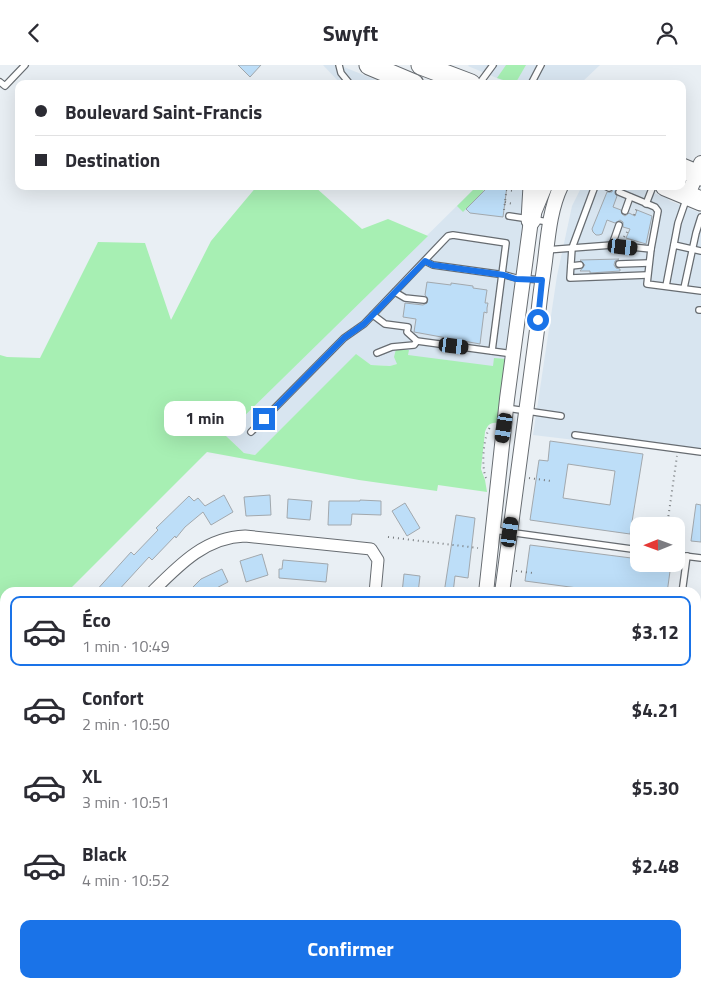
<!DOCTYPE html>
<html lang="fr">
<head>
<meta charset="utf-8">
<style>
  body { margin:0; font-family:"Titillium Web",sans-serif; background:#f7f7f7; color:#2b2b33; height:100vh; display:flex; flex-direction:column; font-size:19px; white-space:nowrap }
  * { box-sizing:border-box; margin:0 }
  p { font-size:16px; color:#7c7c81 }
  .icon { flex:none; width:28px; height:28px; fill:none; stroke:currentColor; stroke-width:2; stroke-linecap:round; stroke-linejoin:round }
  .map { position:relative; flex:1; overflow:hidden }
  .panel { position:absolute; left:0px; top:522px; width:701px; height:401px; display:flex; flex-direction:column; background:#fff; border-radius:15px 15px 0 0; box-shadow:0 5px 20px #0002 }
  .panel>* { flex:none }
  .top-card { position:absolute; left:15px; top:15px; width:671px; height:110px; border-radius:10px; box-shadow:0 5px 20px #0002; display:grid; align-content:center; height:110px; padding:0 20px; background:#fff }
  .needle { width:32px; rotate:269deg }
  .tools { position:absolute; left:630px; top:452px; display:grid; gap:10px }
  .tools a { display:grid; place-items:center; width:55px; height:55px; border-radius:10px; background:#fff; box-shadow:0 5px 20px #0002; font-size:25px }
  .end { position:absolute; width:22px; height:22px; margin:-11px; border:6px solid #1a73e8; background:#fff; box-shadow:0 0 0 2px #fff }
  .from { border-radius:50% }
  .bubble { position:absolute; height:35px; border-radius:10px; background:#fff; box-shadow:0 5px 20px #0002; font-size:16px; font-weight:700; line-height:35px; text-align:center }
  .car { position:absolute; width:15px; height:30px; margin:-15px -8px; border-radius:6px; box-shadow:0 0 4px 1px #0007; background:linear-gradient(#222 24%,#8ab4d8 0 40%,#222 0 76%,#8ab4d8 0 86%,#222 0) }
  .top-card b { display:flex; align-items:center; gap:18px; height:48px; font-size:19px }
  .top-card b+b { border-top:1px solid #e1e1e2 }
  .top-card i { width:12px; height:12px; background:#2b2b33 }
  ul { padding:9px 0 0; list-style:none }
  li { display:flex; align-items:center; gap:15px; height:70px; margin:0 10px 8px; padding:0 10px; border:2px solid transparent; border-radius:10px }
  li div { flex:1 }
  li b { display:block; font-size:19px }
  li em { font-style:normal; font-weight:700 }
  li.on { border-color:#1a73e8 }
  li>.icon { width:45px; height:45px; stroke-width:1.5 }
  .cta { display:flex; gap:10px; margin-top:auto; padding:10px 20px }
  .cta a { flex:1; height:58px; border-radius:10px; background:#1a73e8; color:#fff; font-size:20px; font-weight:700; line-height:58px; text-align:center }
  header { display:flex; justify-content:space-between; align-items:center; height:65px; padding:0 20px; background:#fff; font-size:22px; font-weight:700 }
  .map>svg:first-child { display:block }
  .built { fill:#d8e5f0 }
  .green { fill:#a7efb3 }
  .building { fill:#bddef8; stroke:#a2a8ad; fill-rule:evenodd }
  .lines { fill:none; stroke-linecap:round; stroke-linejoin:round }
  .service-casing { stroke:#676c71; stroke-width:8 }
  .minor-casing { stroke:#676c71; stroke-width:13 }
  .tertiary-casing { stroke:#676c71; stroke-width:16 }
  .trunk-casing { stroke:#676c71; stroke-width:21 }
  .path { stroke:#777b7e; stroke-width:2; stroke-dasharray:1 4; stroke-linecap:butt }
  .service { stroke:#fff; stroke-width:5.5 }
  .minor { stroke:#fff; stroke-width:11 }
  .tertiary { stroke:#fff; stroke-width:14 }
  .trunk { stroke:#fff; stroke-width:19 }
  .route { stroke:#1a73e8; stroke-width:6 }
</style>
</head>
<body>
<header><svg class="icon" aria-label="back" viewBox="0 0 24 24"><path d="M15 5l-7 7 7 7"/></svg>Swyft<svg class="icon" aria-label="person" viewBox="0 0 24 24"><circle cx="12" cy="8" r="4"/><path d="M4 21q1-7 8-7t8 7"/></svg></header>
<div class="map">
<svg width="701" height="923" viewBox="0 0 701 923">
  <rect width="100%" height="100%" fill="#e9eff4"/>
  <!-- built -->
  <g class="built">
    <path d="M323,0H339L386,19H341Z"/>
    <path d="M469,0H600L580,19H511L468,1Z"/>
    <path d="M477,121H529L506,303L397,299L390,301L371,300L356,290L255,390L244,388L225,370Z"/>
    <path d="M582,121H635L667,133L670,136L701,148V390L533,370L557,211L572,141Z"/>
  </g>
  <!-- green -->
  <g class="green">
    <path d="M506,0H526L515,19L497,13Z"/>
    <path d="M257,121H314L362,164L388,154L428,171L225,370L244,388L255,390L356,289L371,300L390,301L397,299L394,292L396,284L409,285L408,290L493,301L494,293L507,294L497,358C490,357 487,361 485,367L481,404L485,415L487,427L438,420L437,426L359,415L207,387L67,527L5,528V590L0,595V290L7,292L40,293L98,177L145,178L171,255L211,176Z"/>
    <path d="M477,121L484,126L463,147L457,141Z"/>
    <path d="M696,770H701V923H628L623,919H696Z"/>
    <path d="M529,919H588L592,923H560Z"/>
  </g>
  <!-- building -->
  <g class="building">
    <path d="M238,0H261L250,12Z"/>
    <path d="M489,121H507L503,152L470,148L466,144Z"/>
    <path d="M613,121H621L615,126V129L617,131L613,142L621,145L622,149L625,151L629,148L635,151L637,145L652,151L646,179L626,173L630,164L623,162V157L620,155L615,158L607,155L602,169L599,170H596L593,167L592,164L607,127H612Z"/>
    <path d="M619,194L615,196L614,200L616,203L620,204V206L590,208V206H580L585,200L580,195Z"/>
    <path d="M427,217L451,220V218L473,221V223L487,225L485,238H488L487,243V248L484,247L480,279L414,267L416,254L403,252L405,238L423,240L427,238L428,234L425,230Z"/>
    <path d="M550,376L643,389L630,469L530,455L539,395L548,396ZM568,399L615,406L610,440L563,433Z"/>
    <path d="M224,430L233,447L211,460L203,447L185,462L176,473L175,471L152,495L149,492L116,528H94L131,487L134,490L158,465L156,463L189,431L194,436L198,433L205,441Z"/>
    <path d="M270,430L271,450L246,451L244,432Z"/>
    <path d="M288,434L312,436L310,455L287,453Z"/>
    <path d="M360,435L381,436V450L352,449L351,460H328L329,436H360Z"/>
    <path d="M405,438L420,463L407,471L392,446Z"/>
    <path d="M696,439L701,440V477L691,476Z"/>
    <path d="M456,450L475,453L468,513L455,511L453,528H444Z"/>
    <path d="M530,480L639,494V499H671L667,528H615L525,516Z"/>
    <path d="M262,489L268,510L246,517L240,496Z"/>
    <path d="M283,495L328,499L326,517L279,513V504H282Z"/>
    <path d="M222,504L228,517L207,528H187L201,514Z"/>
    <path d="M404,509L420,511L418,528H402Z"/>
  </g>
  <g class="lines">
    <defs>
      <g id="service">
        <path d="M339,0L341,8L350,19"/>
        <path d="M0,17L5,21L25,0"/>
        <path d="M479,19L493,0"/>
        <path d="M531,19L541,0"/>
        <path d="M595,121L572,183L570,213L647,210"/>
        <path d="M605,121L609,123"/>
        <path d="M619,127L655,142L658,146L651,184L647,219L701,226"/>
        <path d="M646,139L653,121"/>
        <path d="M625,146L630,132"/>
        <path d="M509,151L549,157"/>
        <path d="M612,180L619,160"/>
        <path d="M674,180L701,186"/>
        <path d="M546,185L612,180L651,184"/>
        <path d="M425,196L433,200L505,210L516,213L542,215"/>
        <path d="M619,199L649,198"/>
        <path d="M571,201L580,200"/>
        <path d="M666,221L678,158L687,132"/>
        <path d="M684,223L696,168L701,152"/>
        <path d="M395,227L405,233L424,235"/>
        <path d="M699,245H701"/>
        <path d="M373,250L385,259L408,262L407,267L417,276L506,288L513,291"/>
        <path d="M377,288L392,282L414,280L417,276"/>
        <path d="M506,343L561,351"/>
        <path d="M251,367L344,273L364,259L448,171L453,170L506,178L492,286"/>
        <path d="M575,370L701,387"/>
        <path d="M493,465L639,485"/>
        <path d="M676,490L701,493"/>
        <path d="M682,528L687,491"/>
        <path d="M696,564H701"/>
      </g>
      <g id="minor">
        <path d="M151,528C178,501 205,472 245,471L371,484L378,495L375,528"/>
        <path d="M696,699H701"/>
        <path d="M130,919L133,923"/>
        <path d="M209,919L212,923"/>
        <path d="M167,923L174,919"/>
      </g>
      <g id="tertiary">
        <path d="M688,130L701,98"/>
        <path d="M486,528L507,334L531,155L545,121"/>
        <path d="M502,528L537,265C538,242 542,219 545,196C548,171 550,144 561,121"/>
        <path d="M607,919L612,923"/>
        <path d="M434,923V919"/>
        <path d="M449,923L450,919"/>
      </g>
      <g id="trunk">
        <path d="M369,0L414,19"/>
        <path d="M421,0L471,19"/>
        <path d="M682,103L701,111"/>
        <path d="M665,121L701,136"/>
        <path d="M531,155L533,121"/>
      </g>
    </defs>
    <!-- service casing -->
    <use href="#service" class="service-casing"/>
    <!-- minor casing -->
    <use href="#minor" class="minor-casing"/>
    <!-- tertiary casing -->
    <use href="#tertiary" class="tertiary-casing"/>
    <!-- trunk casing -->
    <use href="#trunk" class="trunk-casing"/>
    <!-- path -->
    <g class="path">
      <path d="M506,125L514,126"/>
      <path d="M505,137L513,139"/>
      <path d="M504,145L507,121"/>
      <path d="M634,150L637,143"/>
      <path d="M624,172L629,164"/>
      <path d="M486,413C481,402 483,368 492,360"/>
      <path d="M529,413L551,416"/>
      <path d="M667,461L677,391"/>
      <path d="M388,472L478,483"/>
      <path d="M516,506L533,508"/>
      <path d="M700,720L701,710"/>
    </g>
    <!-- service -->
    <use href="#service" class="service"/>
    <!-- minor -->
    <use href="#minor" class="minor"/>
    <!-- tertiary -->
    <use href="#tertiary" class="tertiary"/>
    <!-- trunk -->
    <use href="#trunk" class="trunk"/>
  </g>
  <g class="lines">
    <!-- route -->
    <path class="route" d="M264,354L344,273L364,259L425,196L433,200L504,210L516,214L542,215L538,255"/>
  </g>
</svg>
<div class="tools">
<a><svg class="needle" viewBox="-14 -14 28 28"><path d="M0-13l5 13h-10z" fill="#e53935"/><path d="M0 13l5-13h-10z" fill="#7c7c81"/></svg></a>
</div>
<i class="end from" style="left:538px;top:255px"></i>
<i class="end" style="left:264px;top:354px"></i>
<div class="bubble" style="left:164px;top:336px;width:82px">1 min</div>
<i class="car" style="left:623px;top:182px;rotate:97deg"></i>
<i class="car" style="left:454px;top:281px;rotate:97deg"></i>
<i class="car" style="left:504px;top:363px;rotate:189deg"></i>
<i class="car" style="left:510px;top:467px;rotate:8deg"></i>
<div class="top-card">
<b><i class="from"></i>Boulevard Saint-Francis</b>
<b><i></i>Destination</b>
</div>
<section class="panel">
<ul>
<li class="on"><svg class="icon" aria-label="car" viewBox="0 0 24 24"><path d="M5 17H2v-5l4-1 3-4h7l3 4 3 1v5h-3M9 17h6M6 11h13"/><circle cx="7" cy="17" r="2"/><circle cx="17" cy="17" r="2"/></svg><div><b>Éco</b><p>1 min · 10:49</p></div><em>$3.12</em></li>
<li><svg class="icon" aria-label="car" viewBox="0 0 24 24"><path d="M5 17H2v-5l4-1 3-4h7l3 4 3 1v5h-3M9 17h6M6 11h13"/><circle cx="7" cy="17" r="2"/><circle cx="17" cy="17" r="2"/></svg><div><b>Confort</b><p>2 min · 10:50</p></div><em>$4.21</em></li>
<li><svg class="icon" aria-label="car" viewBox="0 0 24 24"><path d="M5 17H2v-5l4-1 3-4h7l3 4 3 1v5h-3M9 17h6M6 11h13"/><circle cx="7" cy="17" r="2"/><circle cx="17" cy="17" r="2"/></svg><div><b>XL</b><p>3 min · 10:51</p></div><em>$5.30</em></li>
<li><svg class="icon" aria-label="car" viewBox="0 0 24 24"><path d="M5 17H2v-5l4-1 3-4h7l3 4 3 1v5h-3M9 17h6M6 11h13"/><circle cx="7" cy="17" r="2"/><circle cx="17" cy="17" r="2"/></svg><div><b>Black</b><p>4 min · 10:52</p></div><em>$2.48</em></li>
</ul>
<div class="cta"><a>Confirmer</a></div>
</section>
</div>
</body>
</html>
